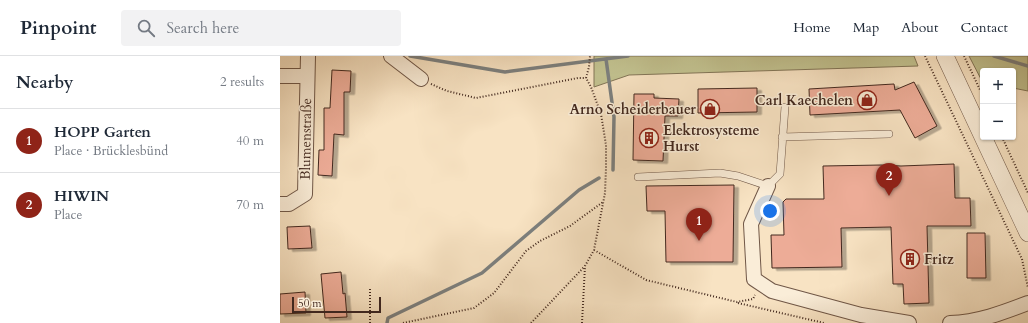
<!DOCTYPE html>
<meta charset="utf-8">
<style>
body{margin:0;font-family:Cardo,serif;background:#f2f2f3;color:#1f2937}
.controls{position:absolute;right:12px;top:12px;display:grid;overflow:hidden;border-radius:4px;box-shadow:0 1px 3px #0004}
.controls button{width:36px;height:36px;display:grid;place-items:center;padding:0;border:0;border-bottom:1px solid #e0e1e3;background:#fff;color:#1f2937;font:20px sans-serif}
.scale{position:absolute;left:12px;bottom:10px;width:89px;box-sizing:border-box;padding-left:4px;border:2px solid #42281e;border-top:0;font-size:11px;line-height:14px;white-space:nowrap;color:#42281e;-webkit-text-stroke:3px #faedd8;paint-order:stroke}
.you{position:absolute;left:490px;top:155px;width:14px;height:14px;margin:-10px;border:3px solid #fff;border-radius:50%;background:#1a73e8;box-shadow:0 0 0 6px #1a73e833}
.badge{display:grid;place-items:center;width:26px;height:26px;border-radius:50%;background:#8f2418;color:#fff;font-size:13px;font-weight:700}
.pin{position:absolute;translate:-50% -33px;filter:drop-shadow(0 1px 2px #0008)}
.pin::after{content:'';position:absolute;top:21px;width:14px;height:12px;background:inherit;clip-path:polygon(0 0,100% 0,50% 100%)}
.list{margin:0;padding:0;list-style:none}
h2{display:flex;justify-content:space-between;align-items:center;height:52px;margin:0;padding:0 16px;font-size:17px}
h2 small{font-size:13px;font-weight:400;color:#747a83}
.list li{display:grid;grid-template-columns:26px 1fr auto;gap:12px;align-items:center;box-sizing:border-box;height:64px;padding:0 16px;border-top:1px solid #e0e1e3}
.list b{display:block;font-size:15px;white-space:nowrap}
.list p{margin:0;font-size:13px;white-space:nowrap;color:#747a83}
.list em{font-size:13px;font-style:normal;color:#747a83}
.icon{flex:none;width:22px;height:22px;fill:none;stroke:currentColor;stroke-width:2;stroke-linecap:round;stroke-linejoin:round}
.map{position:relative;flex:none;width:748px;height:267px;overflow:hidden}
header{display:flex;align-items:center;gap:24px;box-sizing:border-box;height:56px;padding:0 20px;background:#fff;border-bottom:1px solid #e0e1e3}
header strong{font-size:19px}
nav{display:flex;gap:22px;margin-inline-start:auto;font-size:14px}
.search{width:280px;height:36px;background:#f2f2f3;display:flex;align-items:center;gap:10px;box-sizing:border-box;padding:0 14px;border-radius:4px;color:#747a83;font-size:15px}
main{display:flex}
aside{flex:1;background:#fff}
.map>svg:first-child{display:block}
.green{fill:#c2c290;stroke:#827557}
.lines{fill:none;stroke-linecap:round;stroke-linejoin:round}
.stream{stroke:#7c807f;stroke-width:3.5}
.building{fill:#edac97;stroke:#42281e;filter:url(#shadow)}
.service-casing{stroke:#705747;stroke-width:8}
.minor-casing{stroke:#705747;stroke-width:16}
.tertiary-casing{stroke:#705747;stroke-width:18}
.path{stroke:#42281e;stroke-width:2;stroke-dasharray:1 2;stroke-linecap:butt}
.service{stroke:#faedd8;stroke-width:7}
.minor{stroke:#faedd8;stroke-width:14}
.tertiary{stroke:#faedd8;stroke-width:17}
.labels{text-anchor:middle;dominant-baseline:central;stroke-width:3;stroke-linejoin:round;paint-order:stroke}
.poi-label{font-size:14px;font-weight:bold;fill:#42281e;stroke:#faedd8;text-anchor:end}
.street-label{font-size:14px;fill:#42281e;stroke:#faedd8}
</style>
<header>
<strong>Pinpoint</strong>
<div class="search"><svg class="icon" aria-label="search" viewBox="0 0 24 24"><circle cx="10" cy="10" r="6"/><path d="M15 15l6 6"/></svg>Search here</div>
<nav><a>Home</a><a>Map</a><a>About</a><a>Contact</a></nav>
</header>
<main>
<aside>
<h2>Nearby<small>2 results</small></h2>
<ul class="list">
<li><span class="badge">1</span><div><b>HOPP Garten</b><p>Place · Brücklesbünd</p></div><em>40 m</em></li>
<li><span class="badge">2</span><div><b>HIWIN</b><p>Place</p></div><em>70 m</em></li>
</ul>
</aside>
<div class="map">
<svg width="748" height="267" viewBox="0 0 748 267">
<defs>
<filter id="shadow"><feDropShadow dx="4.5" dy="2.5" stdDeviation="0" flood-color="#0004"/></filter>
</defs>
<rect width="100%" height="100%" fill="#f8e3c3"/>
<filter id="stains"><feTurbulence type="fractalNoise" baseFrequency=".005" numOctaves="4"/><feColorMatrix values="0 0 0 0 .2 0 0 0 0 .09 0 0 0 0 .02 0 0 0 .5 -.17"/></filter>
<radialGradient id="worn" r=".72"><stop offset=".6" stop-color="#630" stop-opacity="0"/><stop offset="1" stop-color="#630" stop-opacity=".3"/></radialGradient>
<!-- green -->
<path class="green" d="M314,0H634L638,10L349,19L314,31Z
M689,0H748V35L733,32V15H703L702,25Z"/>
<g class="lines">
<!-- stream -->
<path class="stream" d="M130,0L225,16L348,0
M714,0L748,10
M326,3L334,61L333,114
M107,267L108,262L202,217L299,134L319,122"/>
</g>
<!-- building -->
<path class="building" d="M52,14L71,15L70,36H64V79L54,78L52,120L38,119L39,94H44V52H50Z
M634,26L657,70L635,82L620,54L530,59L529,33L614,28L615,34Z
M477,32V56L418,57V33Z
M354,38H374V42L399,43L398,60H385L383,105L353,104Z
M674,108L675,142H690L691,170H647L649,247L624,248L623,228H613L611,171L561,172L562,211L492,212L491,179H504L503,146L506,143H544L543,110L601,109L621,110Z
M454,129L453,206H386L385,155H367L366,130Z
M30,170L32,192L8,193L7,171Z
M687,177H705L706,222H687Z
M61,216L63,238L65,237L67,261L45,262L41,218Z
M25,236L26,257L0,258V238Z"/>
<g class="lines">
<defs>
<path id="service" d="M502,81L609,78
M358,121L440,117L458,120L488,130L500,118L505,51"/>
<path id="minor" d="M111,0L141,23
M0,20H27
M488,130L471,168L474,223L492,235L581,259L629,267
M0,148H9L25,138L28,0
M670,267C698,266 722,257 748,247"/>
<path id="tertiary" d="M665,0L748,177"/>
</defs>
<!-- service casing -->
<use href="#service" class="service-casing"/>
<!-- minor casing -->
<use href="#minor" class="minor-casing"/>
<!-- tertiary casing -->
<use href="#tertiary" class="tertiary-casing"/>
<!-- path -->
<path class="path" d="M645,0L742,203L748,232
M684,0L703,40
M306,22L309,11L310,0
M151,28L167,35L196,42L298,22H306
M722,81L748,137
M314,194L366,224L457,246L473,243L475,239
M458,247L544,267
M90,267V231
M123,267L194,252L214,237L246,195L260,185L290,170L323,146
M251,267L304,211
M302,267L305,210L314,194L325,137L326,112V89L321,58L311,31L306,22"/>
<!-- service -->
<use href="#service" class="service"/>
<!-- minor -->
<use href="#minor" class="minor"/>
<!-- tertiary -->
<use href="#tertiary" class="tertiary"/>
</g>
<!-- icons -->
<defs>
<symbol id="shop-ring" viewBox="-11 -11 22 22"><circle r="9.5" fill="#faedd8" stroke="#8f2418" stroke-width="1.5"/><path d="M-5-2.5h2.3a2.7 3.5 0 0 1 5.4 0H5L5.5 6h-11ZM-1.5-2.5h3a1.5 2.3 0 0 0-3 0Z" fill="#8f2418"/></symbol>
<symbol id="building-ring" viewBox="-11 -11 22 22"><circle r="9.5" fill="#faedd8" stroke="#8f2418" stroke-width="1.5"/><path d="M-4-6H4V6H1V3H-1V6H-4ZM-2.5-4.3h1.7v1.8h-1.7ZM.8-4.3h1.7v1.8H.8ZM-2.5-1h1.7V.8h-1.7ZM.8-1h1.7V.8H.8Z" fill="#8f2418"/></symbol>
</defs>
<g fill-rule="evenodd">
<use href="#shop-ring" x="576" y="33" width="22" height="22"/>
<use href="#shop-ring" x="419" y="42" width="22" height="22"/>
<use href="#building-ring" x="358" y="71" width="22" height="22"/>
<use href="#building-ring" x="619" y="192" width="22" height="22"/>
</g>
<g class="labels">
<!-- poi labels -->
<g class="poi-label">
<text x="573" y="44">Carl Kaechelen</text>
<text x="416" y="53">Arno Scheiderbauer</text>
<text x="383" y="74" text-anchor="start">Elektrosysteme<tspan x="383" dy="16">Hurst</tspan></text>
<text x="644" y="203" text-anchor="start">Fritz</text>
</g>
<!-- street labels -->
<g class="street-label">
<text transform="translate(26 83) rotate(-89)">Blumenstraße</text>
</g>
</g>
<rect width="100%" height="100%" filter="url(#stains)"/>
<rect width="100%" height="100%" fill="url(#worn)"/>
</svg>
<div class="controls">
<button>+</button>
<button>−</button>
</div>
<div class="scale">50 m</div>
<div class="you"></div>
<div class="pin badge" style="left:419px;top:185px">1</div>
<div class="pin badge" style="left:609px;top:140px">2</div>
</div>
</main>
